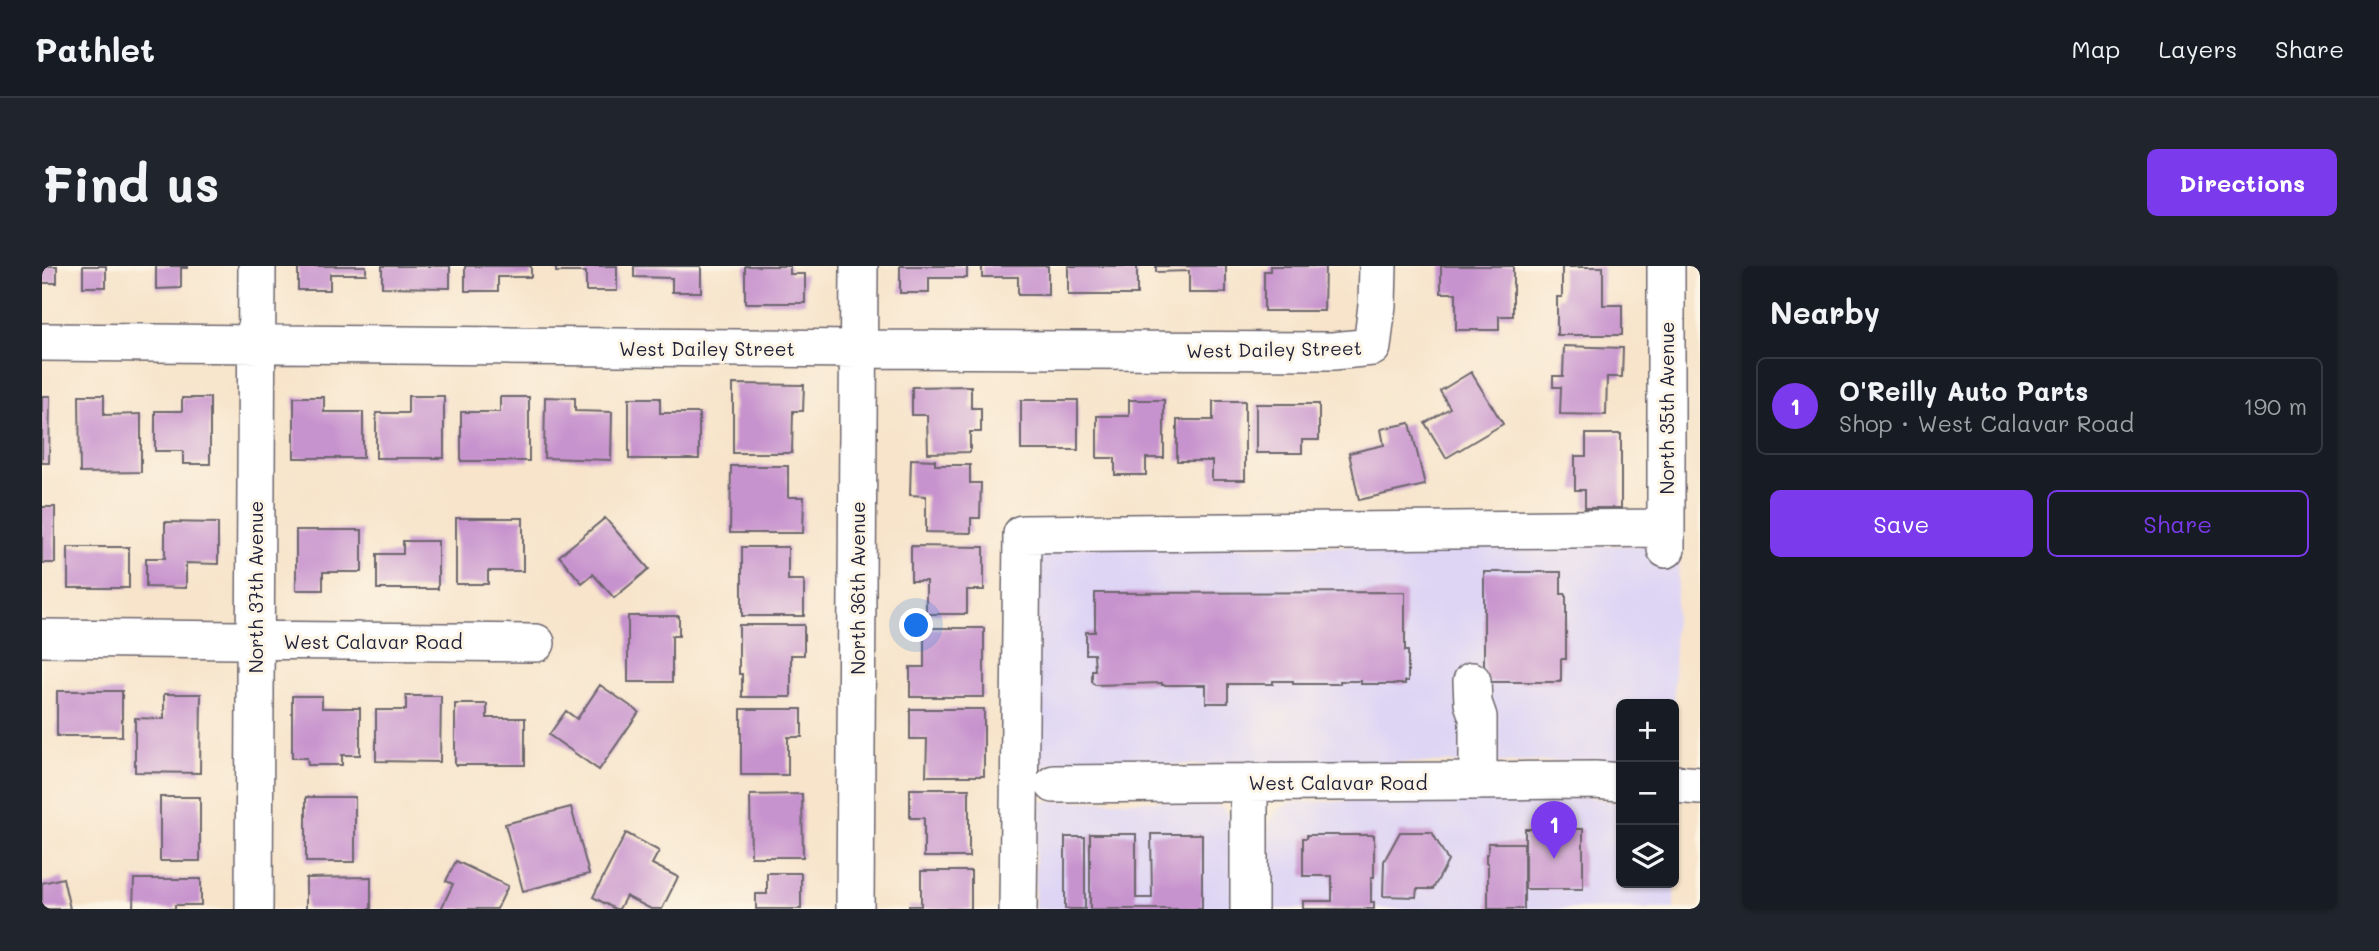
<!DOCTYPE html>
<meta charset="utf-8">
<style>
body{margin:0;font-family:Mali,sans-serif;background:#20242c;color:#f1f3f6}
.controls{position:absolute;right:21px;bottom:21px;display:grid;overflow:hidden;border-radius:10px;box-shadow:0 2px 5px #0004}
.controls button{width:63px;height:63px;display:grid;place-items:center;padding:0;border:0;border-bottom:2px solid #363941;background:#171b24;color:#f1f3f6;font:35px sans-serif}
.you{position:absolute;left:875px;top:360px;width:24px;height:24px;margin:-18px;border:5px solid #fff;border-radius:50%;background:#1a73e8;box-shadow:0 0 0 10px #1a73e833}
.badge{display:grid;place-items:center;width:46px;height:46px;border-radius:50%;background:#7c3aed;color:#fff;font-size:23px;font-weight:700}
.pin{position:absolute;translate:-50% -58px;filter:drop-shadow(0 2px 4px #0008)}
.pin::after{content:'';position:absolute;top:37px;width:24px;height:21px;background:inherit;clip-path:polygon(0 0,100% 0,50% 100%)}
.list{margin:0;padding:0;list-style:none}
h2{display:flex;justify-content:space-between;align-items:center;height:91px;margin:0;padding:0 28px;font-size:30px}
h2 small{font-size:23px;font-weight:400;color:#9ea1a6}
.list li{display:grid;grid-template-columns:46px 1fr auto;gap:21px;align-items:center;box-sizing:border-box;height:98px;margin:0 14px 14px;padding:0 14px;border:2px solid #363941;border-radius:10px}
.list b{display:block;font-size:26px;white-space:nowrap}
.list p{margin:0;font-size:23px;white-space:nowrap;color:#9ea1a6}
.list em{font-size:23px;font-style:normal;color:#9ea1a6}
.actions{display:flex;gap:14px;padding:21px 28px}
.actions a{flex:1;padding:16px 0;border:2px solid #7c3aed;border-radius:10px;text-align:center;font-size:24px;color:#7c3aed}
.actions .main{background:#7c3aed;color:#fff}
.icon{flex:none;width:38px;height:38px;fill:none;stroke:currentColor;stroke-width:2;stroke-linecap:round;stroke-linejoin:round}
.map{position:relative;flex:none;width:1658px;height:643px;overflow:hidden;border-radius:10px}
header{display:flex;align-items:center;gap:42px;box-sizing:border-box;height:98px;padding:0 35px;background:#171b24;border-bottom:2px solid #363941}
header strong{font-size:33px}
nav{display:flex;gap:38px;margin-inline-start:auto;font-size:24px}
.intro{display:flex;align-items:center;justify-content:space-between;box-sizing:border-box;height:168px;padding:0 42px}
h1{margin:0;font-size:49px}
.button{padding:18px 32px;border-radius:10px;background:#7c3aed;color:#fff;font-size:24px;font-weight:700}
main{display:flex;gap:42px;padding:0 42px}
aside{flex:1;background:#171b24;border-radius:10px;box-shadow:0 2px 5px #0004}
.map>svg:first-child{display:block}
.built{fill:#ded5f5}
.building{fill:#c793ce}
.lines{fill:none;stroke-linecap:round;stroke-linejoin:round}
.minor-casing{stroke:#6d666d;stroke-width:40}
.minor{stroke:#fff;stroke-width:37}
.labels{text-anchor:middle;dominant-baseline:central;stroke-width:6;stroke-linejoin:round;paint-order:stroke}
.street-label{font-size:19px;fill:#22223b;stroke:#fcf5e5}
</style>
<header>
<strong>Pathlet</strong>
<nav><a>Map</a><a>Layers</a><a>Share</a></nav>
</header>
<div class="intro"><h1>Find us</h1><a class="button">Directions</a></div>
<main>
<div class="map">
<svg width="1658" height="643" viewBox="0 0 1658 643">
<rect width="100%" height="100%" fill="#fcf5e5"/>
<filter id="ink" filterUnits="userSpaceOnUse"><feTurbulence type="fractalNoise" baseFrequency=".0143" numOctaves="2"/><feDisplacementMap in="SourceGraphic" scale="14" xChannelSelector="R" yChannelSelector="G"/><feConvolveMatrix kernelMatrix="1 2 1 2 8 2 1 2 1" color-interpolation-filters="sRGB"/></filter>
<filter id="wash" filterUnits="userSpaceOnUse"><feTurbulence type="fractalNoise" baseFrequency=".00686" numOctaves="4" result="noise"/><feDisplacementMap in="SourceGraphic" scale="28" xChannelSelector="R" yChannelSelector="G"/><feGaussianBlur stdDeviation="1.57" result="paint"/><feColorMatrix in="noise" values="0 0 0 0 0 0 0 0 0 0 0 0 0 0 0 0 0 1.4 0 .05"/><feComposite in="paint" operator="in"/></filter>
<g filter="url(#wash)">
<rect width="100%" height="100%" fill="#f7e4cb"/>
<!-- built -->
<path class="built" d="M1611,279L1638,288L1632,366L1633,495L1632,438H1579V495L994,500V281Z
M1548,531L1579,537V617H1632L1633,537L1632,643H1226V559L1235,544L1249,536Z
M994,535H1164L1180,541L1187,550L1191,563L1190,643H993Z"/>
<g id="blocks">
<!-- building -->
<path class="building" d="M0,0H15V17H0Z
M41,0H64V21H41Z
M114,0H145V2H139V22L114,23Z
M256,0H324V8H288V24H256Z
M340,0H408V22L340,21Z
M423,0H489V11H456V25H423Z
M514,0H575V25H544V6H514Z
M592,0H659V26H630V12L592,11Z
M703,0H748V8H763V37H703Z
M858,0H925V12H887V27H858Z
M940,0H1006V29H976V11H940Z
M1026,0H1095V29H1026Z
M1114,0H1184V27H1147V5L1114,6Z
M1228,0H1283L1282,45H1222V5H1228Z
M1399,0H1471V50H1457V64H1414V27H1399Z
M1520,1H1561V39H1580V69H1515V31H1520Z
M1522,80L1581,82L1580,111H1565L1564,149L1518,148L1519,121H1511V110H1521Z
M1429,106L1461,158L1404,192L1383,157L1408,142L1398,125Z
M691,118L762,119L761,145H751L750,187H691Z
M929,120V142H939V166H928V186L886,187L885,149H870V121Z
M37,129H62V149L99,148V206L38,207Z
M0,130H8L7,197H0Z
M366,130H402V192H334V147H366Z
M252,131H282V146H321V192H252Z
M458,131H487V195H419V146H458Z
M503,131L533,132V145L570,146L569,194L502,192Z
M140,132H168V198H141V185H113V145H140Z
M587,132H618V147H657V193H587Z
M979,134H1036V184H979Z
M1087,134H1122V192H1104V209H1073V192H1055V150H1087Z
M1171,135H1203V214H1170V195H1135V154H1171Z
M1214,138H1277V174H1260V187H1214Z
M1368,157L1383,219L1317,234L1307,187L1342,179L1339,163Z
M1544,168H1579V242H1543V224H1533V190H1544Z
M869,193L893,194V199H928V217H939L938,252H929V267L884,266V230L868,229Z
M689,200H746V231H762L761,267H688Z
M0,241H13V297H0Z
M414,252H481V305H446V318H414Z
M563,252L607,303L572,332L551,308L540,317L517,290Z
M123,256L176,257V298L144,297V322L104,321V292H123Z
M254,264H320V306H281V324H254Z
M361,275H396V323H335V288H361Z
M869,280L942,281V324H925V348H884V315H869Z
M26,281H87V322H26Z
M700,281H746V314H762V350H700Z
M1442,306H1519V328H1524V393H1519V416H1442Z
M1363,326V385H1366V415H1363V418H1319V415H1298V418H1251V415H1231V418H1186V437H1164V419H1120V417L1053,419L1050,416V404H1053L1052,388H1044V366H1053V327Z
M586,350H637V370H630V416H586Z
M697,359H762V389H749V431H700V408H697Z
M882,362H942V431H868V401H882Z
M558,419L597,446L557,504L507,469L524,445L535,453Z
M15,425H80V470H15Z
M122,428H159L158,507L93,506V452L122,453Z
M250,430H280V442H318V489H300V499H266L265,492H250Z
M364,430H399L398,496L334,495V444H364Z
M413,438H445V452H483V499H413Z
M699,443H760V471H746V509H699Z
M868,443H942V510H884L885,473H868Z
M868,523H927V591H882V552H868Z
M760,528L761,591H709L708,529Z
M118,531H158V595H118Z
M264,531H313V596H264Z
M529,541L547,608L481,625L463,558Z
M1483,563H1541V623H1483Z
M1358,566H1390L1406,595L1391,623H1375L1374,631L1341,630L1342,595Z
M584,567L617,585L610,598L636,611L620,643H609L584,630L577,643H573L551,631Z
M1048,568H1094V632H1110L1109,568H1160V643H1048Z
M1265,569H1332V611H1329V636H1332V643H1261V635H1290V610H1261V572H1265Z
M1023,571H1043V643H1023Z
M1446,577H1482V643H1446V597H1444V588H1446Z
M414,595L466,620L455,643H399L411,618L404,615Z
M879,605H929V643H867V640H879Z
M725,607H759V643H714V628H725Z
M329,611V643H264V612Z
M21,612L28,643H0V617Z
M92,613H159V639H133V643H91Z"/>
</g>
</g>
<g filter="url(#ink)">
<use href="#blocks" fill-opacity="0" stroke="#6d666d" stroke-width="2"/>
<g class="lines">
<defs>
<path id="minor" d="M0,76L817,83L1291,85L1330,81L1335,39L1336,0
M1624,283V0
M0,372L494,377
M1430,415L1431,437L1436,451V515
M1012,518L1553,514L1579,516
M1632,518L1658,520
M212,643L215,0
M813,643L817,0
M976,643L980,268L1624,262
M1207,643V516"/>
</defs>
<!-- minor casing -->
<use href="#minor" class="minor-casing"/>
<!-- minor -->
<use href="#minor" class="minor"/>
</g>
</g>
<g class="labels">
<!-- street labels -->
<g class="street-label">
<text x="665" y="82">West Dailey Street</text>
<text transform="translate(1232 83) rotate(-1)">West Dailey Street</text>
<text transform="translate(1624 142) rotate(-90)">North 35th Avenue</text>
<text transform="translate(213 321) rotate(-90)">North 37th Avenue</text>
<text transform="translate(815 322) rotate(-90)">North 36th Avenue</text>
<text x="331" y="375">West Calavar Road</text>
<text x="1296" y="516">West Calavar Road</text>
</g>
</g>
</svg>
<div class="controls">
<button>+</button>
<button>−</button>
<button><svg class="icon" aria-label="layers" viewBox="0 0 24 24"><path d="M12 4l9 5-9 5-9-5zM3 14l9 5 9-5"/></svg></button>
</div>
<div class="you"></div>
<div class="pin badge" style="left:1512px;top:593px">1</div>
</div>
<aside>
<h2>Nearby<small></small></h2>
<ul class="list">
<li><span class="badge">1</span><div><b>O'Reilly Auto Parts</b><p>Shop · West Calavar Road</p></div><em>190 m</em></li>
</ul>
<div class="actions"><a class="main">Save</a><a>Share</a></div>
</aside>
</main>
